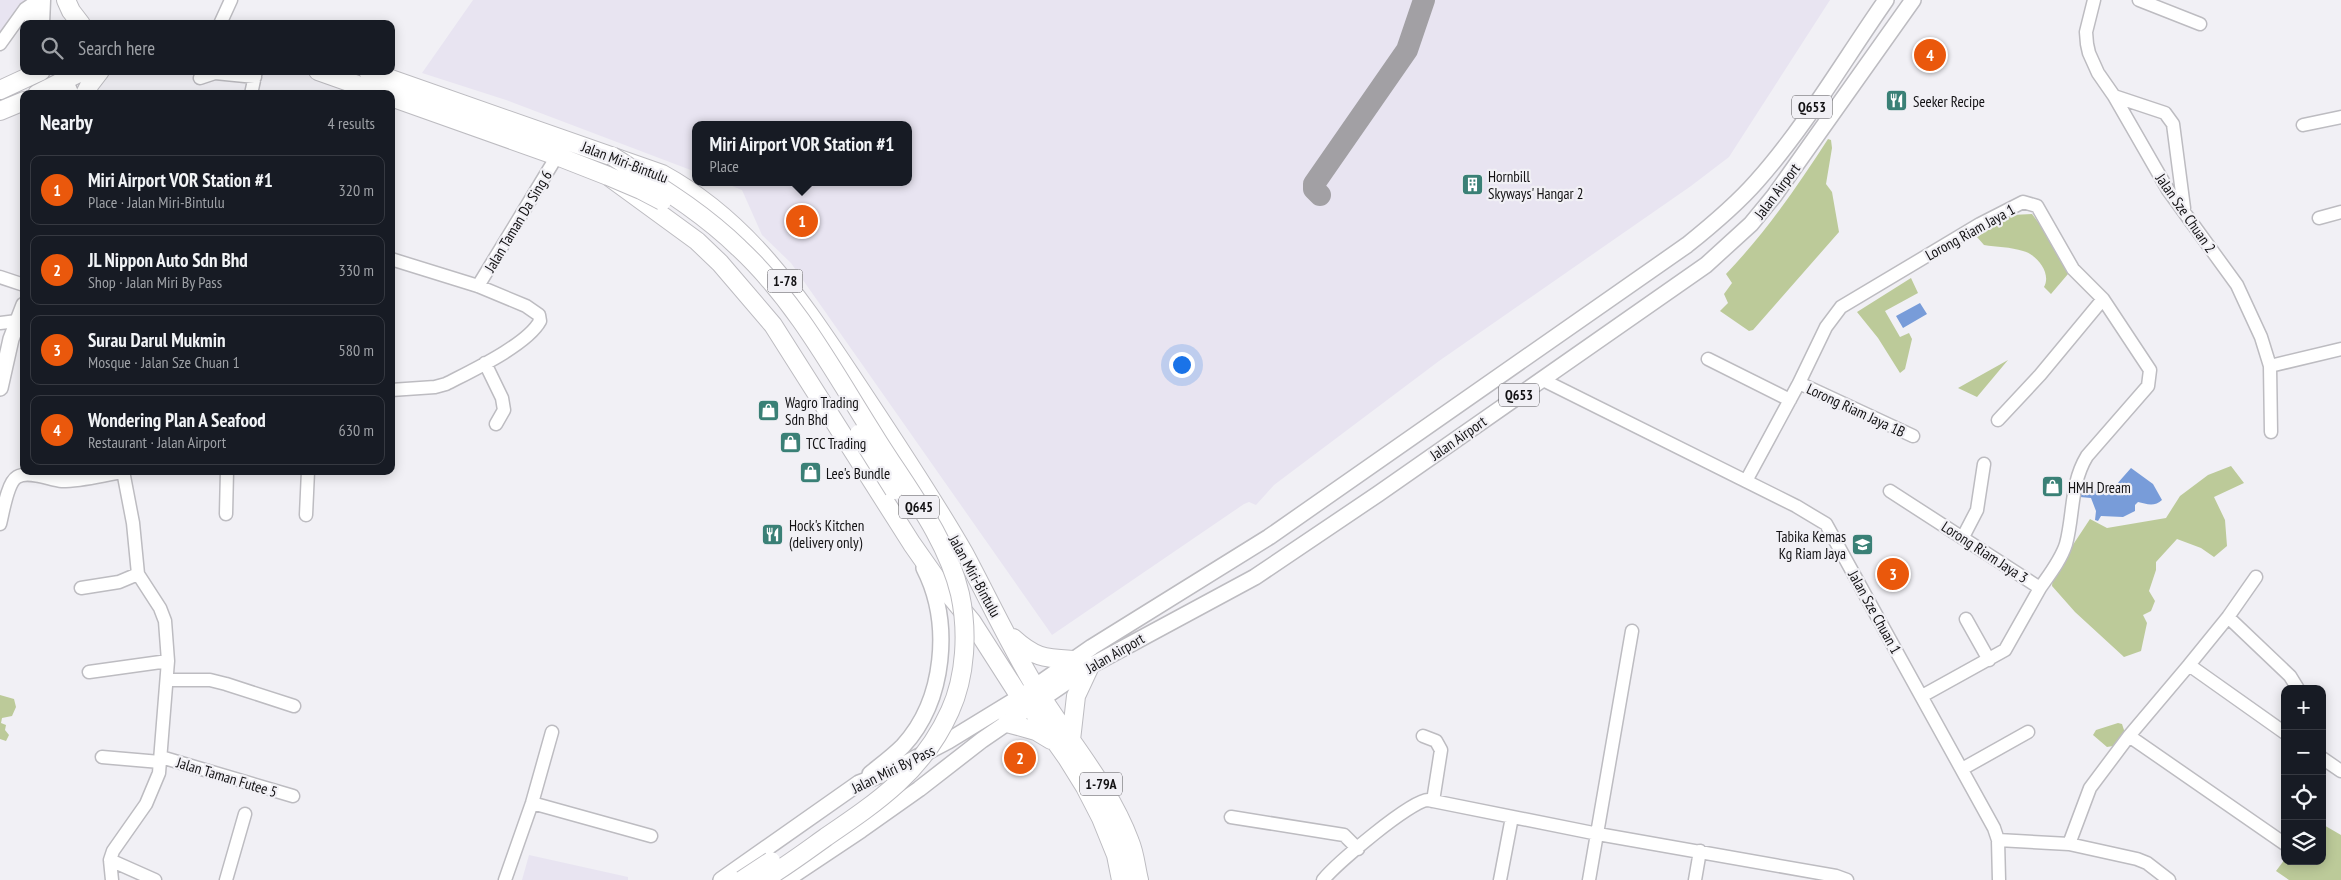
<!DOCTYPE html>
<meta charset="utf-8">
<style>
body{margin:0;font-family:"PT Sans Narrow",sans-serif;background:#242831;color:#f1f3f6}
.controls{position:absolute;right:15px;bottom:15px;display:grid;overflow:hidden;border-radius:10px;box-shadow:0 2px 12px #0003}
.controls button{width:45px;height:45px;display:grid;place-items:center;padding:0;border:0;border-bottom:1px solid #363941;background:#171b24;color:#f1f3f6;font:25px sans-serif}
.you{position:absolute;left:1181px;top:364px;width:18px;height:18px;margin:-12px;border:4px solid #fff;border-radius:50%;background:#1a73e8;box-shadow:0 0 0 8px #1a73e833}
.badge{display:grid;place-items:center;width:32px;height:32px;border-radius:50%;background:#ea580c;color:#fff;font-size:16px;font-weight:700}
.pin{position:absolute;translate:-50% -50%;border:2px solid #fff;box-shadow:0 1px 5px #0006}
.popup{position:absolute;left:692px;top:121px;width:220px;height:65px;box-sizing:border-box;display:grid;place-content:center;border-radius:10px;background:#171b24;filter:drop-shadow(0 1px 4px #0005);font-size:16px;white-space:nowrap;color:#9ea1a6}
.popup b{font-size:19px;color:#f1f3f6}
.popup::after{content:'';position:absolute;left:50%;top:100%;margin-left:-10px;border:10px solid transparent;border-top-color:#171b24}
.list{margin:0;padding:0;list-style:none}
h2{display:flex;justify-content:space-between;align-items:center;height:65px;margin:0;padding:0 20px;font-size:21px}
h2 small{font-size:16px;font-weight:400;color:#9ea1a6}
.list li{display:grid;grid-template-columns:32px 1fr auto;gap:15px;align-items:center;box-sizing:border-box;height:70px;margin:0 10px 10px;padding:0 10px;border:1px solid #363941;border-radius:10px}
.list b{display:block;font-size:19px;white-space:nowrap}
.list p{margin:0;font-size:16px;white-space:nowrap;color:#9ea1a6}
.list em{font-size:16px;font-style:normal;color:#9ea1a6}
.icon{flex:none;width:28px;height:28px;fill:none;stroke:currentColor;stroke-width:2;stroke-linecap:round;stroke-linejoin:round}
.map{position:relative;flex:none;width:2341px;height:880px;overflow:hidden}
.search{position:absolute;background:#171b24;box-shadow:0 2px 12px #0003;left:20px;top:20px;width:375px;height:55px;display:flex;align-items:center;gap:12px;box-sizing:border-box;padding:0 18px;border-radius:10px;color:#9ea1a6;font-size:19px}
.panel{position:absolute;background:#171b24;box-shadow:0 2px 12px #0003;left:20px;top:90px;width:375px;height:385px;border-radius:10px}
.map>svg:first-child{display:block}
.built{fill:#e8e4f1}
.green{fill:#bcca99}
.water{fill:#789cd9}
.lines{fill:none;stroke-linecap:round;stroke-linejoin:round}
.taxiway{stroke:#a2a0a4;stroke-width:22}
.minor-casing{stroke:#bdbcc1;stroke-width:15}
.major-casing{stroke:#bdbcc1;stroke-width:18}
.highway-casing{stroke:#bdbcc1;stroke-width:20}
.minor{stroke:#fff;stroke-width:12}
.major{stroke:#fff;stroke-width:15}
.highway{stroke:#fff;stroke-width:18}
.highway-bridge-casing{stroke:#bdbcc1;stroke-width:20;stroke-linecap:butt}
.highway-bridge{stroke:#fff;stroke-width:18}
.labels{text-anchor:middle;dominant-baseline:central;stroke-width:4.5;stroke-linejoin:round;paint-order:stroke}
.shield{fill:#f1f0f5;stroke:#555457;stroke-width:1}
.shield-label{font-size:14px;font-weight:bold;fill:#121113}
.poi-label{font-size:15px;fill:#121113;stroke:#f1f0f5;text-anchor:start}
.street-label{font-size:15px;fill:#121113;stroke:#f1f0f5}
</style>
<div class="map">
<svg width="2341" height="880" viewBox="0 0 2341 880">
<rect width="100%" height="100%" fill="#f1f0f5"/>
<!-- built -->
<path class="built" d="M0,0H25L0,36Z
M473,0H1830L1729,157L1691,186L1439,361L1274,485L1256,505L1249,502L1244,504L1052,635L791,263L762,235L742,190L722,182H908V125H696V172L506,100L422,73Z
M529,855L628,877V880H522Z"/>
<!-- green -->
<path class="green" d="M1828,139L1831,140L1832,148L1826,184L1832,192L1839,232L1753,330L1749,331L1720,311L1728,303L1724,294L1732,283L1726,274C1766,232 1797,187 1828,139Z
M2032,214L2053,242L2068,274L2051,294L2044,287C2052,273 2036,254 2023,251C2011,247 1996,247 1984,245L1977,237L2012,215Z
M1911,278L1918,293L1885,311L1900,337L1909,333L1912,339L1905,369L1900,373L1878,338L1857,312Z
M2008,360L1977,397L1958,388Z
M2231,466L2244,483L2214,497L2225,520L2227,546L2214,557L2201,548L2177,539L2156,562V570L2149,591L2155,601L2151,611L2143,615L2147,623L2141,651L2124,657L2075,612L2052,586L2053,575L2090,519L2107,528L2166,518L2180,496L2208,475Z
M0,695L14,699L16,707L12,716L2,718L1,723L6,725L5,730L9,735L6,741L0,739Z
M2118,723L2122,724L2125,733L2113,746L2107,747L2093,735L2096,730Z
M2322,824L2341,835V880H2289L2276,871L2285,859V861H2322Z"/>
<!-- water -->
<path class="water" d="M1920,303L1927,314L1903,328L1896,316Z
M2131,468L2153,484L2162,500C2155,507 2146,504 2138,502L2135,505V511L2123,517L2101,516L2098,521L2095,520L2096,511L2091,498L2080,497L2081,491L2090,492L2116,485Z"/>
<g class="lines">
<!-- taxiway -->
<path class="taxiway" d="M1320,195L1314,189V184L1407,50L1424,0"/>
<defs>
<path id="minor" d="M2094,0L2086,32L2087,44L2089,53L2098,73L2114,96L2168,190L2237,285L2261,337L2270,366L2271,432
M2139,0L2200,24
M30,24L36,2
M43,24L44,0
M220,24L231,0
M0,44L25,9L38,0
M200,78L215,73L255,77
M251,94L256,71
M2114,96L2165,113L2173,124L2184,208
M2303,125L2341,117
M2319,218L2341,212
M391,259L478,286L526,306L539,315L540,321C527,345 471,371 446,384L435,387L391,390
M0,277L24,285
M478,286L557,156
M0,323L17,321
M1708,359L1790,400
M485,363L502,398L504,410L496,424
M2270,366L2341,349
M1541,379L1796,506L1826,524L1994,828L1998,840L1999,880
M1799,383L1913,436
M1998,420L2040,375L2103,299
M1746,481L1799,383L1826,327L1841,307L1980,224L2023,202L2037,206L2073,269L2103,299L2150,370L2148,386L2087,456C2070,484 2074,514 2066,544C2061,560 2049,575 2040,588
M1890,491L2040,588L2005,650L1922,696
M226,514L227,471
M306,515L308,471
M0,524C3,513 7,483 17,477C29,470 50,480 62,481C83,481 103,475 123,472
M1963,537L1977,510L1984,464
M81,588L119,582L138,574
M2228,617L2290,676L2298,689
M1966,619L1989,660
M2189,665L2228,617L2256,577
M89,672L168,661
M167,680H210L226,684L294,706
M1423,736L1436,741L1441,750L1433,801
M2129,736L2189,665L2285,733
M102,757L160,762
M161,757L293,796
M2322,758L2341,771
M1962,769L2028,732
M532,803L651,836
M1231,817L1344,835L1358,849
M1998,840L2069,844L2137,859L2147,863L2169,880
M2069,844L2090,788L2129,736L2285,844
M110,860L155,880
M112,880L110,860L113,851L146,804L159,773L168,661L165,621L160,608L138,574L133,523L123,471
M226,880L245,814
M505,880L532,803L552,732
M1323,880C1336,864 1411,800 1428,800L1598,834L1836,876L1847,880
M1500,880L1512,817
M1589,880L1632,631
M1695,880L1700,851"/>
<path id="major" d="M61,71L71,94
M0,388L11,339L24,305
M870,774C881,765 893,756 903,746C945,700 952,623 924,568
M721,880L859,783L891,771L948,741L1020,697L1092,647L1269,537L1687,245C1712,225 1736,205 1757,181C1806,126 1844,60 1886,0
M786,880L861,830L919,789L982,740L1090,666L1255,577L1378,494L1706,265L1751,224L1774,196L1913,0"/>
<path id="highway" d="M66,0L71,11L81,24
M318,71L383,94
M368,71L662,174C748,221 797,295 850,374C889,433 929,492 964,553C987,596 1008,641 1033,683C1065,737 1108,783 1130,842C1135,854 1136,868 1139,880
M0,90L41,71
M37,94L83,71
M85,94L90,84L100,71
M391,97L557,156L608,176L697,241L720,263L773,325L912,544L938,581L972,622L1020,697L1038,717L1067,758L1085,787L1101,818L1116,855L1121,880
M0,111L24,101
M1013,638C1035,658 1044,658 1073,660
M1007,723L1036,731L1051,740
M1071,740L1076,696L1090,666"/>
</defs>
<!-- minor casing -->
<use href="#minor" class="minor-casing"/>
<!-- major casing -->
<use href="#major" class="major-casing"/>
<!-- highway casing -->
<use href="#highway" class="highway-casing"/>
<!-- minor -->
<use href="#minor" class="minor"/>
<!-- major -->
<use href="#major" class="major"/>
<!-- highway -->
<use href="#highway" class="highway"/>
<defs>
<path id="highway-bridge" d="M612,156C657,185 701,211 739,248C797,302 835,374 877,440C907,488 947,538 960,594C968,631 966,676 950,711C923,771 879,801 826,837C805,852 785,867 763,880
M608,176L641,190L662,201
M859,434L894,490
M742,880L771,861"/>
</defs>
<!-- highway-bridge casing -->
<use href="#highway-bridge" class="highway-bridge-casing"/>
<!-- highway-bridge -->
<use href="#highway-bridge" class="highway-bridge"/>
</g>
<!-- icons -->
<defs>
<symbol id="restaurant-square" viewBox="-11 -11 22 22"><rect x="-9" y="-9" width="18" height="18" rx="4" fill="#3a8076" stroke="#f1f0f5"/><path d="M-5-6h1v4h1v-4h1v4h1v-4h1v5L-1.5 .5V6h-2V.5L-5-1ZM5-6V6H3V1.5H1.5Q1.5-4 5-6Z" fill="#fff"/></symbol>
<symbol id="building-square" viewBox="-11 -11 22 22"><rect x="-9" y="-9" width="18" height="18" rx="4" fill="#3a8076" stroke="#f1f0f5"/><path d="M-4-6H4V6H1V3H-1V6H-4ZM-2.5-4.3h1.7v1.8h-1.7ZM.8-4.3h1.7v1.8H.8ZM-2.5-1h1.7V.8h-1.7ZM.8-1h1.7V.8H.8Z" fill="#fff"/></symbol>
<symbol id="shop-square" viewBox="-11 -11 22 22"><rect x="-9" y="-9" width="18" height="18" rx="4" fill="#3a8076" stroke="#f1f0f5"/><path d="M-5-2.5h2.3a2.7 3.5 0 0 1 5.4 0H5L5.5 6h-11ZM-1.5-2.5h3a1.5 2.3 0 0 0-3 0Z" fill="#fff"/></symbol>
<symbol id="school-square" viewBox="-11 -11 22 22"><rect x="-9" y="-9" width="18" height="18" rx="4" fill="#3a8076" stroke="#f1f0f5"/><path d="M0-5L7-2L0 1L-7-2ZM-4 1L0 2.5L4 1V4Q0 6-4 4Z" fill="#fff"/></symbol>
</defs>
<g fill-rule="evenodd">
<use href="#restaurant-square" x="1884" y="88" width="25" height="25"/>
<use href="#building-square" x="1460" y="172" width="25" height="25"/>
<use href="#shop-square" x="756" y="398" width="25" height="25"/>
<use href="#shop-square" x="778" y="430" width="25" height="25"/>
<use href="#shop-square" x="798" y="460" width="25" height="25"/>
<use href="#shop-square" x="2040" y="474" width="25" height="25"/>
<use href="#restaurant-square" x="760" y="522" width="25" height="25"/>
<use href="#school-square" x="1850" y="532" width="25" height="25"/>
</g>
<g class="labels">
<!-- shield labels -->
<g class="shield">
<rect x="1792" y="95.5" width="40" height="23" rx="4"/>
<rect x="767.5" y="269.5" width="35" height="23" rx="4"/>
<rect x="1499" y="383.5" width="40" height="23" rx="4"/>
<rect x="899" y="495.5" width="40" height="23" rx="4"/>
<rect x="1080" y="772.5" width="42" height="23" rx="4"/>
</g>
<g class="shield-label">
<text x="1812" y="107">Q653</text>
<text x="785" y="281">1-78</text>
<text x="1519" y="395">Q653</text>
<text x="919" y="507">Q645</text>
<text x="1101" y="784">1-79A</text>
</g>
<!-- poi labels -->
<g class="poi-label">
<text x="1913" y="101">Seeker Recipe</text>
<text x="1488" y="176">Hornbill<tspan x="1488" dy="17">Skyways' Hangar 2</tspan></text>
<text x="785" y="402">Wagro Trading<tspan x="785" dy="17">Sdn Bhd</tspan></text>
<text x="806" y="443">TCC Trading</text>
<text x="826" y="473">Lee's Bundle</text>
<text x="2068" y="487">HMH Dream</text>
<text x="789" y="525">Hock's Kitchen<tspan x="789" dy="17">(delivery only)</tspan></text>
<text x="1846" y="536" text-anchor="end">Tabika Kemas<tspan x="1846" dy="17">Kg Riam Jaya</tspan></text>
</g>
<!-- street labels -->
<g class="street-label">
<text transform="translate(625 162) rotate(21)">Jalan Miri-Bintulu</text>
<text transform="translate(1777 191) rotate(-53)">Jalan Airport</text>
<text transform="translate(2186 213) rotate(55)">Jalan Sze Chuan 2</text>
<text transform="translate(518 221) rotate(-59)">Jalan Taman Da Sing 6</text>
<text transform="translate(1970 232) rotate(-29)">Lorong Riam Jaya 1</text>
<text transform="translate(1856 410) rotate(25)">Lorong Riam Jaya 1B</text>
<text transform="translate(1458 438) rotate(-35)">Jalan Airport</text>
<text transform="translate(1985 552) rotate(33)">Lorong Riam Jaya 3</text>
<text transform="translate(975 576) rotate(61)">Jalan Miri-Bintulu</text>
<text transform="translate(1875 612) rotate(61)">Jalan Sze Chuan 1</text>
<text transform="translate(1115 653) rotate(-30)">Jalan Airport</text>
<text transform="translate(893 769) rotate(-26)">Jalan Miri By Pass</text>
<text transform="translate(227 777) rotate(17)">Jalan Taman Futee 5</text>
</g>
</g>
</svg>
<div class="controls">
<button>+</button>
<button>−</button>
<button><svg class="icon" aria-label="locate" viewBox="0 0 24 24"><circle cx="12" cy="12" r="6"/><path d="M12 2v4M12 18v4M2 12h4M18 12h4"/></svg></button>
<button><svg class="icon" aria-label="layers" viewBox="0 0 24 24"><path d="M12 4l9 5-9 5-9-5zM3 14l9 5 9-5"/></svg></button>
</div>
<div class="you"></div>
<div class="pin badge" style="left:802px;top:221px">1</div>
<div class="popup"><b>Miri Airport VOR Station #1</b>Place</div>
<div class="pin badge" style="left:1020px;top:758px">2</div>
<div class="pin badge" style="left:1893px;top:574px">3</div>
<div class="pin badge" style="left:1930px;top:55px">4</div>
<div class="search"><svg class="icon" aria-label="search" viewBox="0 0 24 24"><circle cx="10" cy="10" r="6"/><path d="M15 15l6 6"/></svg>Search here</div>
<section class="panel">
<h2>Nearby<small>4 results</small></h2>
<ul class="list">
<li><span class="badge">1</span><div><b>Miri Airport VOR Station #1</b><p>Place · Jalan Miri-Bintulu</p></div><em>320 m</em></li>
<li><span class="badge">2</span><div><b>JL Nippon Auto Sdn Bhd</b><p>Shop · Jalan Miri By Pass</p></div><em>330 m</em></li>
<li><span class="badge">3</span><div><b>Surau Darul Mukmin</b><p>Mosque · Jalan Sze Chuan 1</p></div><em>580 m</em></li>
<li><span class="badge">4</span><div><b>Wondering Plan A Seafood</b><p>Restaurant · Jalan Airport</p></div><em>630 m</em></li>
</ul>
</section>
</div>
